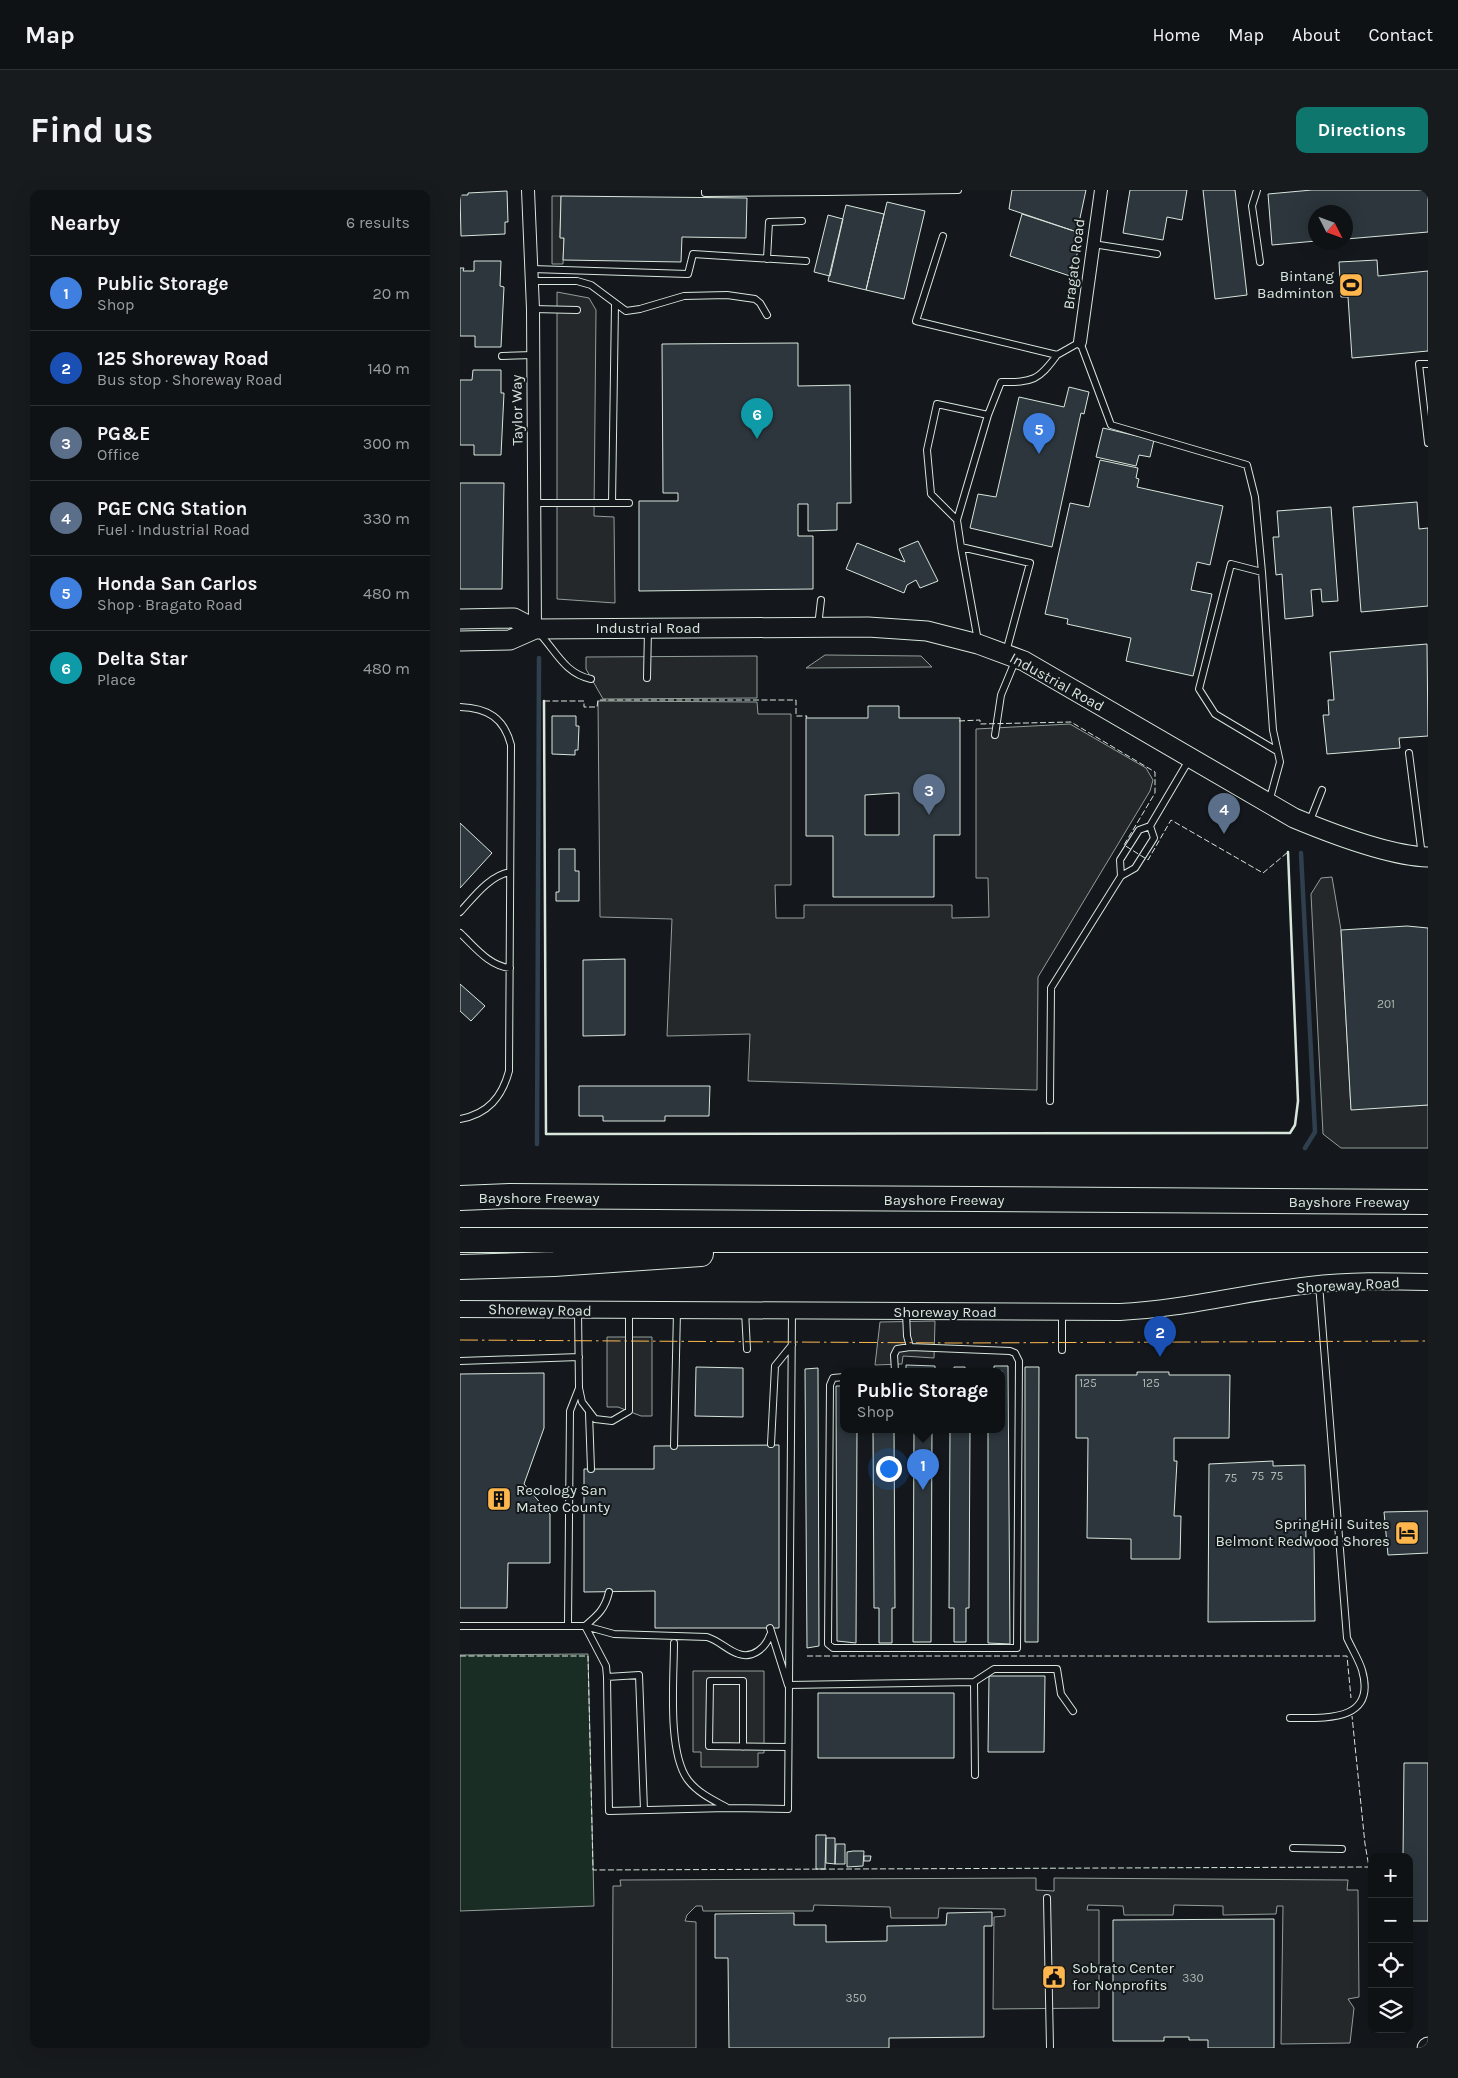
<!DOCTYPE html>
<meta charset="utf-8">
<style>
body{margin:0;font-family:Karla,sans-serif;background:#181b1e;color:#f1f3f6}
.controls{position:absolute;right:15px;bottom:15px;display:grid;overflow:hidden;border-radius:10px;box-shadow:0 5px 20px #0002}
.controls button{width:45px;height:45px;display:grid;place-items:center;padding:0;border:0;border-bottom:1px solid #2f3234;background:#0f1215;color:#f1f3f6;font:25px sans-serif}
.compass{position:absolute;left:848px;top:15px;width:45px;height:45px;border-radius:50%;background:#0f1215;box-shadow:0 5px 20px #0002;rotate:132deg}
.you{position:absolute;left:428px;top:1278px;width:18px;height:18px;margin:-12px;border:4px solid #fff;border-radius:50%;background:#1a73e8;box-shadow:0 0 0 8px #1a73e833}
.badge{display:grid;place-items:center;width:32px;height:32px;border-radius:50%;background:#0f766e;color:#fff;font-size:16px;font-weight:700}
.pin{position:absolute;translate:-50% -41px;filter:drop-shadow(0 1px 2px #0008)}
.pin::after{content:'';position:absolute;top:26px;width:18px;height:15px;background:inherit;clip-path:polygon(0 0,100% 0,50% 100%)}
.popup{position:absolute;left:380px;top:1178px;width:165px;height:65px;box-sizing:border-box;display:grid;place-content:center;border-radius:10px;background:#0f1215;filter:drop-shadow(0 1px 4px #0005);font-size:16px;white-space:nowrap;color:#9b9ea0}
.popup b{font-size:19px;color:#f1f3f6}
.popup::after{content:'';position:absolute;left:50%;top:100%;margin-left:-10px;border:10px solid transparent;border-top-color:#0f1215}
.list{margin:0;padding:0;list-style:none}
h2{display:flex;justify-content:space-between;align-items:center;height:65px;margin:0;padding:0 20px;font-size:21px}
h2 small{font-size:16px;font-weight:400;color:#9b9ea0}
.list li{display:grid;grid-template-columns:32px 1fr auto;gap:15px;align-items:center;box-sizing:border-box;height:75px;padding:0 20px;border-top:1px solid #2f3234}
.list b{display:block;font-size:19px;white-space:nowrap}
.list p{margin:0;font-size:16px;white-space:nowrap;color:#9b9ea0}
.list em{font-size:16px;font-style:normal;color:#9b9ea0}
.icon{flex:none;width:28px;height:28px;fill:none;stroke:currentColor;stroke-width:2;stroke-linecap:round;stroke-linejoin:round}
.map{position:relative;flex:none;width:968px;height:1858px;overflow:hidden;border-radius:10px}
header{display:flex;align-items:center;gap:30px;box-sizing:border-box;height:70px;padding:0 25px;background:#0f1215;border-bottom:1px solid #2f3234}
header strong{font-size:24px}
nav{display:flex;gap:28px;margin-inline-start:auto;font-size:18px}
.intro{display:flex;align-items:center;justify-content:space-between;box-sizing:border-box;height:120px;padding:0 30px}
h1{margin:0;font-size:35px}
.button{padding:12px 22px;border-radius:10px;background:#0f766e;color:#fff;font-size:18px;font-weight:700}
main{display:flex;gap:30px;padding:0 30px}
aside{flex:1;background:#0f1215;border-radius:10px;box-shadow:0 5px 20px #0002}
.map>svg:first-child{display:block}
.green{fill:#1a2d24;stroke:#939e99}
.parking{fill:#24282b;stroke:#939e99}
.lines{fill:none;stroke-linecap:round;stroke-linejoin:round}
.stream{stroke:#2f3f4d;stroke-width:4.5}
.building{fill:#2c363c;stroke:#d8e6dc;fill-rule:evenodd}
.service-casing{stroke:#d8e6dc;stroke-width:8}
.minor-casing{stroke:#d8e6dc;stroke-width:14}
.tertiary-casing{stroke:#d8e6dc;stroke-width:18}
.secondary-casing{stroke:#d8e6dc;stroke-width:21}
.motorway-casing{stroke:#d8e6dc;stroke-width:26}
.service{stroke:#14181c;stroke-width:6}
.minor{stroke:#14181c;stroke-width:12}
.tertiary{stroke:#14181c;stroke-width:16}
.secondary{stroke:#14181c;stroke-width:19}
.motorway{stroke:#14181c;stroke-width:24}
.fence{stroke:#d8e6dc;stroke-width:1;stroke-dasharray:6 2.5;stroke-linecap:butt}
.wall{stroke:#d8e6dc;stroke-width:2.5}
.power{stroke:#ffb74d;stroke-width:1;stroke-dasharray:18 4 2.5 4;stroke-linecap:butt}
.labels{text-anchor:middle;dominant-baseline:central;stroke-width:4;stroke-linejoin:round;paint-order:stroke}
.number-label{font-size:12px;fill:#adbab4}
.street-label{font-size:15px;fill:#d8e6dc;stroke:#14181c}
.poi-label{font-size:15px;fill:#d8e6dc;stroke:#14181c;text-anchor:end}
</style>
<header>
<strong>Map</strong>
<nav><a>Home</a><a>Map</a><a>About</a><a>Contact</a></nav>
</header>
<div class="intro"><h1>Find us</h1><a class="button">Directions</a></div>
<main>
<aside>
<h2>Nearby<small>6 results</small></h2>
<ul class="list">
<li><span class="badge" style="background:#3f7fe0">1</span><div><b>Public Storage</b><p>Shop</p></div><em>20 m</em></li>
<li><span class="badge" style="background:#1a4fb4">2</span><div><b>125 Shoreway Road</b><p>Bus stop · Shoreway Road</p></div><em>140 m</em></li>
<li><span class="badge" style="background:#5c6f8a">3</span><div><b>PG&amp;E</b><p>Office</p></div><em>300 m</em></li>
<li><span class="badge" style="background:#5c6f8a">4</span><div><b>PGE CNG Station</b><p>Fuel · Industrial Road</p></div><em>330 m</em></li>
<li><span class="badge" style="background:#3f7fe0">5</span><div><b>Honda San Carlos</b><p>Shop · Bragato Road</p></div><em>480 m</em></li>
<li><span class="badge" style="background:#0f9aa8">6</span><div><b>Delta Star</b><p>Place</p></div><em>480 m</em></li>
</ul>
</aside>
<div class="map">
<svg width="968" height="1858" viewBox="0 0 968 1858">
<rect width="100%" height="100%" fill="#14181c"/>
<!-- green -->
<path class="green" d="M128,1464L134,1716L0,1721V1465Z"/>
<!-- parking -->
<path class="parking" d="M92,6H101L100,47L104,48L103,74H92Z
M97,102L129,108L136,120L134,326L154,327L155,413L97,409Z
M365,465L461,466L472,477L346,478Z
M297,466V508L143,509L126,479V467Z
M138,511L297,512L298,524H331V695H315L316,728H344V715H492V728L529,727L528,688H516V539L610,534L686,578L693,590L690,601L578,787L577,900L288,891L290,844L207,846L212,729L140,727Z
M872,687L881,740L891,919L968,915V958H881L863,944L851,704L861,688Z
M475,1131L474,1168L443,1166L442,1174L415,1175L420,1132Z
M147,1147H192V1226H181L158,1217H147Z
M233,1481H304V1563H298V1577H241V1562H233Z
M576,1688V1700L594,1701V1688L888,1690L887,1700H898L899,1807L888,1809L894,1818L890,1853L821,1854L823,1716H817L816,1724L763,1725V1716L714,1715L713,1725H664L663,1716L628,1715L627,1720H639V1818L533,1819L534,1727L545,1726V1719L479,1718L478,1728H431L430,1717L354,1715L353,1721H243L242,1716H236L227,1725L225,1731L236,1732V1858H152L153,1696H161L160,1690Z"/>
<g class="lines">
<!-- stream -->
<path class="stream" d="M841,663L855,942L845,958
M77,954L79,468"/>
</g>
<!-- building -->
<path class="building" d="M552,0H626L617,42L549,19Z
M670,0H727L722,30L707,27L703,50L663,43Z
M743,0H775L787,105L755,109Z
M852,0H968V42L886,49V22H856V51L812,55L808,4Z
M47,1L48,32H45V44L1,46L0,5H8V3Z
M101,6L287,8L286,48L222,47L221,72L103,70L104,48H100Z
M427,12L465,21L444,109L406,100Z
M386,15L424,24L406,100L368,91Z
M562,24L617,42L614,52L620,55L610,86L550,66Z
M368,25L383,29L370,86L354,82Z
M917,70L918,86L968,81V161L892,168L888,107H881L879,72Z
M14,71H41L40,96L44,97L41,157H15V146H0V78H4L3,81H14Z
M338,153V196L390,195L391,313H377V340L348,341V314H338V346H353V399L179,401V311H218V303H203L202,154Z
M13,180H41V203H44L41,265H14V255H0V190H12Z
M609,197L629,202L624,224L621,223L592,357L510,338L518,304L536,307L559,207L604,217Z
M643,238L694,250L690,267L679,265L676,276L636,267Z
M640,270L678,278L676,288L679,289L677,297L763,316L750,375L737,372L731,400L752,404L733,486L666,471L671,448L607,434L608,429L585,424L610,313L629,317Z
M0,293H44L42,399H0Z
M957,312L959,339L968,338V416L901,422L893,317Z
M871,317L878,411L862,412L861,399L851,400L853,426L825,429L822,384L816,385L813,347H819L817,321Z
M458,351L478,391L460,398L456,390L447,395L444,403L386,379L397,353L445,372L439,359Z
M967,454L968,546L939,548L940,558L867,564L863,525H869L868,510H874L870,462Z
M408,516H439V528H500V645H474V707H373V646H346V528H408ZM435,603H439V645H405V605Z
M92,526H116V536H119L118,560H115V565L92,564Z
M0,633L32,663L0,698Z
M99,659H115V681H119V711H96V702H99Z
M947,736L968,738V915L891,920L881,740Z
M165,769V845L123,846V770Z
M0,794L25,816L11,831L0,821Z
M119,896H250L249,926H205V931H143V926H119Z
M446,1175L475,1176V1181H446Z
M534,1176H548L550,1454L528,1453V1239H542V1181H534Z
M236,1177L283,1178V1227L235,1226Z
M494,1177H505V1181H494Z
M565,1177H579L578,1452H565Z
M358,1178L359,1456L347,1458L345,1179Z
M677,1182H709V1185H770L769,1248H714V1271H717L714,1326H721L720,1369H671V1349L627,1348L628,1248H616V1185H677Z
M84,1183V1238L64,1294L90,1324V1373H48L47,1418H0V1184Z
M376,1196H384V1239H397L396,1453L377,1451Z
M413,1239H434L435,1418H432V1453H419V1418H414Z
M454,1239H472L471,1452H453Z
M490,1239H510L509,1418H506V1452H494V1418H489Z
M319,1255V1438H195V1401L124,1402V1279H194V1256Z
M813,1271V1276L845,1275L846,1353H854L855,1431L748,1432L749,1274Z
M968,1321V1363L928,1365L924,1322Z
M529,1486H585L584,1562H528Z
M358,1503H494V1568H358Z
M944,1573H968V1731H949V1667H943Z
M356,1645H366L365,1679H356Z
M366,1648H375V1674L366,1673Z
M376,1654H385V1674H375Z
M393,1661H404L403,1676L387,1677V1662Z
M404,1666H411L410,1671H404Z
M532,1722V1736H524V1847L429,1848V1858H269L268,1768H255V1724L334,1723V1735H366V1752L427,1751V1736L486,1735L487,1723Z
M814,1729V1858H748V1850H729V1847H704V1851H653V1730Z"/>
<g class="lines">
<defs>
<path id="service" d="M245,0V3L366,2
M366,0V2L498,0
M797,0L792,16L800,72
M483,46L456,131L597,165L620,152L651,235L787,275L795,307L802,382
M633,54L697,64
M307,69L309,32L342,31
M72,79L228,84L233,64L346,71
M72,91H117L131,95L166,121L180,119L224,106L267,105L295,109L300,113L307,125
M73,119L117,120
M42,166L73,165
M968,174H959L968,253
M528,225L541,192C573,192 578,191 597,165
M75,313H169
M152,313L155,114
M497,330L471,304L467,260L477,214L528,225L497,330L501,357
M358,436L361,410
M79,443C96,461 105,484 131,489
M518,451L501,357L570,373L546,462
M187,488L188,440
M0,517C28,518 44,528 51,555L49,881C42,907 28,924 0,929
M535,545L541,505L556,469
M949,563L962,666
M809,612L820,572L813,540L802,382L771,374L739,499L755,524L817,561
M849,633L862,600
M690,636L729,570
M0,722C14,707 29,686 50,682
M0,743C15,757 29,776 50,778
M590,911L591,798L661,686L675,678L694,648L690,636L679,640L660,670L661,686
M285,1121L287,1159
M446,1122L447,1146L450,1157
M602,1160V1122
M0,1171L119,1167
M384,1187L373,1188L370,1195L368,1454L373,1458H557L559,1171L555,1163L550,1161L450,1157L437,1159L434,1165L435,1181
M119,1198L122,1212L135,1229L152,1231L169,1221V1121
M129,1223L131,1279
M311,1254L315,1176L332,1155
M214,1256L217,1121
M108,1435L110,1221L119,1198L118,1121
M0,1436H125L154,1444L247,1447C260,1451 268,1461 279,1464C293,1469 306,1457 310,1445
M125,1436L146,1476L147,1487
M125,1436C138,1425 145,1419 149,1402
M310,1438L328,1495L514,1492L515,1585
M214,1453C214,1488 207,1562 228,1590C238,1603 253,1610 266,1617
M514,1492L534,1479H597L601,1504L613,1521
M830,1528C866,1528 917,1532 902,1480C899,1470 892,1459 887,1448L859,1094
M283,1557V1491H250L249,1556L328,1557
M184,1620L179,1485L147,1487L149,1621L267,1618L328,1619L332,1122
M833,1658L882,1659
M587,1708L590,1858"/>
<path id="minor" d="M68,0L73,119L75,439
M620,152L641,0"/>
<path id="tertiary" d="M0,1119L660,1122C724,1119 786,1102 850,1095C889,1090 928,1091 968,1092"/>
<path id="secondary" d="M0,429L54,428L75,439
M0,451L50,450L75,439L408,437L467,441L518,454L564,471L834,628C870,643 929,666 968,667
M967,1858L968,1857"/>
<path id="motorway" d="M0,1008L50,1006L968,1012
M0,1050H968
M0,1077L94,1074L241,1064"/>
</defs>
<!-- service casing -->
<use href="#service" class="service-casing"/>
<!-- minor casing -->
<use href="#minor" class="minor-casing"/>
<!-- tertiary casing -->
<use href="#tertiary" class="tertiary-casing"/>
<!-- secondary casing -->
<use href="#secondary" class="secondary-casing"/>
<!-- motorway casing -->
<use href="#motorway" class="motorway-casing"/>
<!-- service -->
<use href="#service" class="service"/>
<!-- minor -->
<use href="#minor" class="minor"/>
<!-- tertiary -->
<use href="#tertiary" class="tertiary"/>
<!-- secondary -->
<use href="#secondary" class="secondary"/>
<!-- motorway -->
<use href="#motorway" class="motorway"/>
<!-- fence -->
<path class="fence" d="M84,511H124V517H137L138,510H336V526H347L346,528
M499,531L520,530V534L611,532L695,582V603L664,655L688,670L711,630L803,683L828,662
M0,1466H128L133,1680L909,1677L905,1654L892,1526
M347,1466H887L891,1508"/>
<!-- wall -->
<path class="wall" d="M84,511L86,944L830,943L835,935L838,911L828,662"/>
<!-- power -->
<path class="power" d="M0,1150L497,1153L968,1151"/>
</g>
<!-- icons -->
<defs>
<symbol id="stadium-square" viewBox="-11 -11 22 22"><rect x="-9" y="-9" width="18" height="18" rx="4" fill="#ffb74d" stroke="#14181c"/><path d="M0-5a6.5 5 0 1 0 0 10a6.5 5 0 1 0 0-10ZM-3.5-1.8h7v3.6h-7Z" fill="#111"/></symbol>
<symbol id="building-square" viewBox="-11 -11 22 22"><rect x="-9" y="-9" width="18" height="18" rx="4" fill="#ffb74d" stroke="#14181c"/><path d="M-4-6H4V6H1V3H-1V6H-4ZM-2.5-4.3h1.7v1.8h-1.7ZM.8-4.3h1.7v1.8H.8ZM-2.5-1h1.7V.8h-1.7ZM.8-1h1.7V.8H.8Z" fill="#111"/></symbol>
<symbol id="hotel-square" viewBox="-11 -11 22 22"><rect x="-9" y="-9" width="18" height="18" rx="4" fill="#ffb74d" stroke="#14181c"/><path d="M-6-4.5h1.5V1H6V5H4.5V3h-9V5H-6ZM-4 0a1.8 1.8 0 1 1 3.6 0ZM.5 0V-2.5h3Q6-2.5 6 0Z" fill="#111"/></symbol>
<symbol id="civic-square" viewBox="-11 -11 22 22"><rect x="-9" y="-9" width="18" height="18" rx="4" fill="#ffb74d" stroke="#14181c"/><path d="M-.6-6.5H3V-4.5H.6V-3L4-1V1h2V6H-6V1h2V-1L-.6-3ZM-1.2 2.5V6h2.4V2.5Z" fill="#111"/></symbol>
</defs>
<g fill-rule="evenodd">
<use href="#stadium-square" x="877" y="81" width="28" height="28"/>
<use href="#building-square" x="25" y="1295" width="28" height="28"/>
<use href="#hotel-square" x="933" y="1329" width="28" height="28"/>
<use href="#civic-square" x="580" y="1773" width="28" height="28"/>
</g>
<g class="labels">
<!-- number labels -->
<g class="number-label">
<text x="926" y="814">201</text>
<text x="628" y="1193">125</text>
<text x="691" y="1193">125</text>
<text x="798" y="1286">75</text>
<text x="817" y="1286">75</text>
<text x="771" y="1288">75</text>
<text x="733" y="1788">330</text>
<text x="396" y="1808">350</text>
</g>
<!-- street labels -->
<g class="street-label">
<text transform="translate(614 74) rotate(-83)">Bragato Road</text>
<text transform="translate(57 220) rotate(-91)">Taylor Way</text>
<text x="188" y="438">Industrial Road</text>
<text transform="translate(597 492) rotate(29)">Industrial Road</text>
<text x="79" y="1008">Bayshore Freeway</text>
<text x="484" y="1010">Bayshore Freeway</text>
<text x="889" y="1012">Bayshore Freeway</text>
<text transform="translate(888 1095) rotate(-3)">Shoreway Road</text>
<text transform="translate(80 1120) rotate(1)">Shoreway Road</text>
<text x="485" y="1122">Shoreway Road</text>
</g>
<!-- poi labels -->
<g class="poi-label">
<text x="874" y="86">Bintang<tspan x="874" dy="17">Badminton</tspan></text>
<text x="56" y="1300" text-anchor="start">Recology San<tspan x="56" dy="17">Mateo County</tspan></text>
<text x="930" y="1334">SpringHill Suites<tspan x="930" dy="17">Belmont Redwood Shores</tspan></text>
<text x="612" y="1778" text-anchor="start">Sobrato Center<tspan x="612" dy="17">for Nonprofits</tspan></text>
</g>
</g>
</svg>
<div class="controls">
<button>+</button>
<button>−</button>
<button><svg class="icon" aria-label="locate" viewBox="0 0 24 24"><circle cx="12" cy="12" r="6"/><path d="M12 2v4M12 18v4M2 12h4M18 12h4"/></svg></button>
<button><svg class="icon" aria-label="layers" viewBox="0 0 24 24"><path d="M12 4l9 5-9 5-9-5zM3 14l9 5 9-5"/></svg></button>
</div>
<svg class="compass" viewBox="-18 -18 36 36"><path d="M0-13l5 13h-10z" fill="#e53935"/><path d="M0 13l5-13h-10z" fill="#9b9ea0"/></svg>
<div class="you"></div>
<div class="pin badge" style="left:463px;top:1300px;background:#3f7fe0">1</div>
<div class="popup"><b>Public Storage</b>Shop</div>
<div class="pin badge" style="left:700px;top:1167px;background:#1a4fb4">2</div>
<div class="pin badge" style="left:469px;top:625px;background:#5c6f8a">3</div>
<div class="pin badge" style="left:764px;top:644px;background:#5c6f8a">4</div>
<div class="pin badge" style="left:579px;top:264px;background:#3f7fe0">5</div>
<div class="pin badge" style="left:297px;top:249px;background:#0f9aa8">6</div>
</div>
</main>
